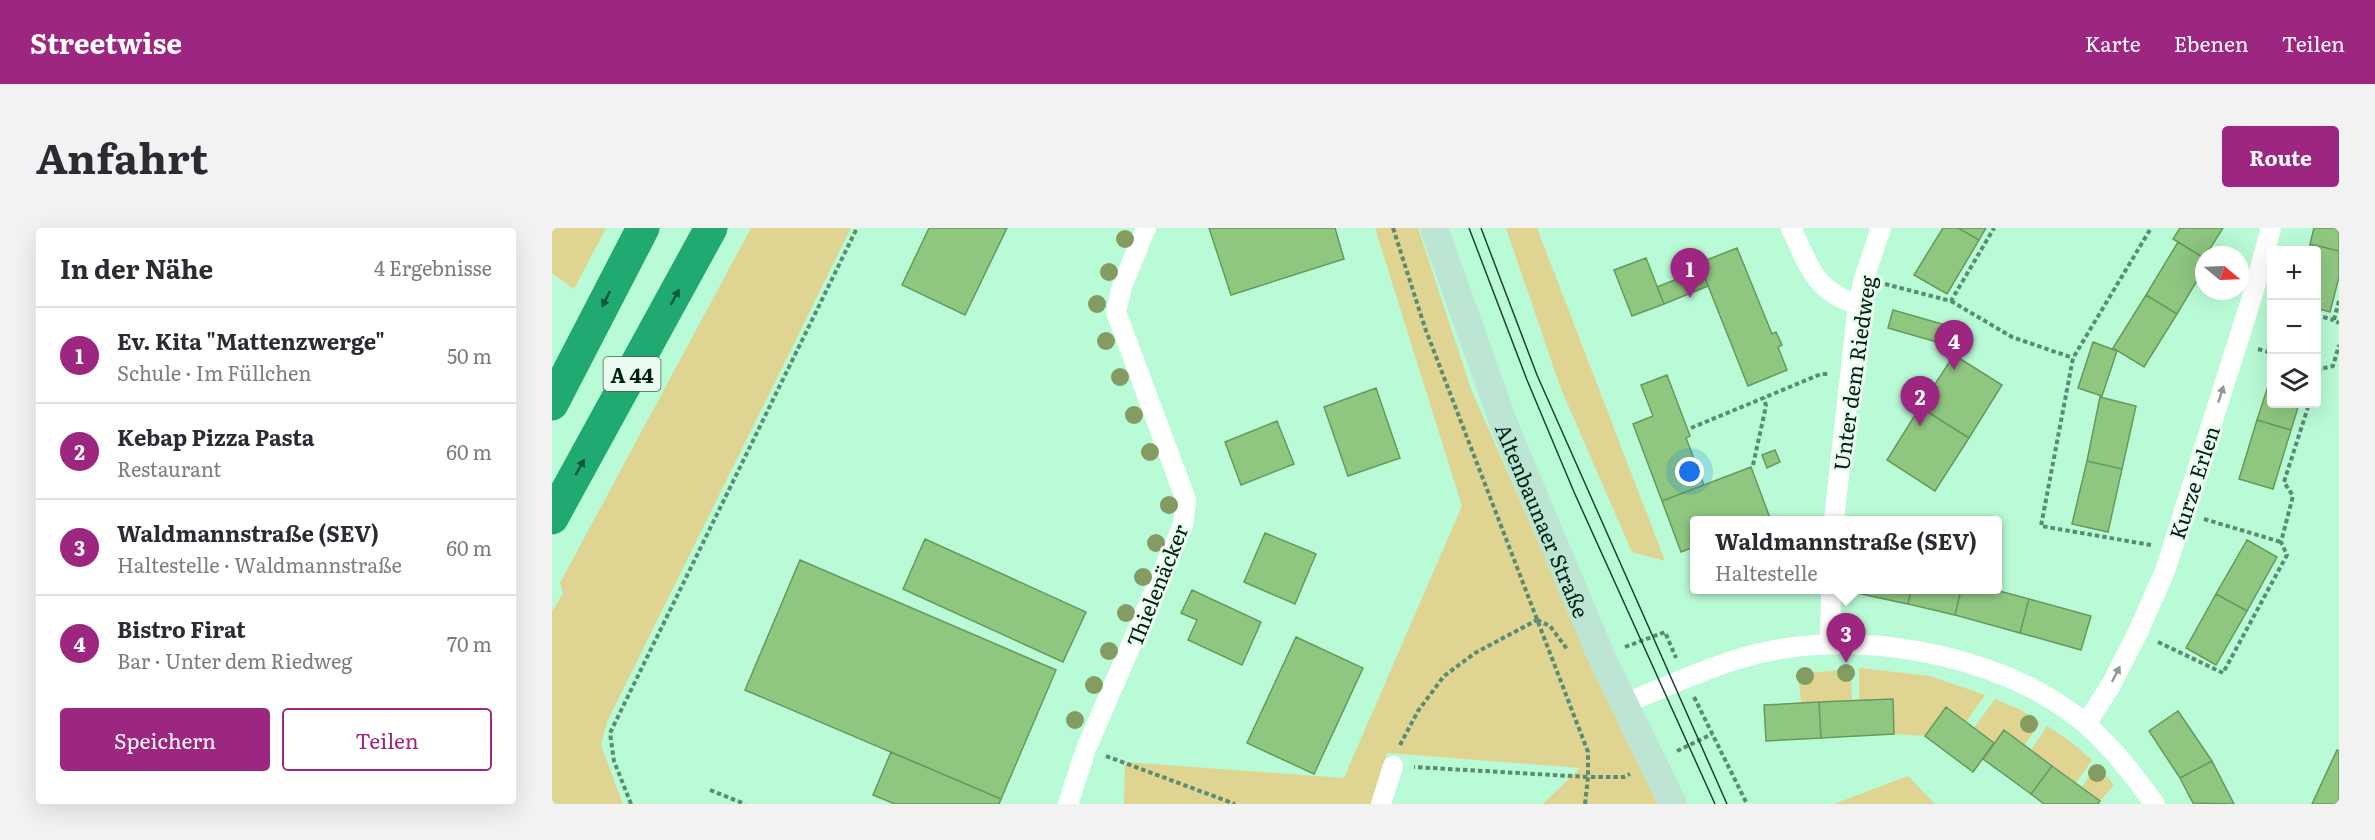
<!DOCTYPE html>
<html lang="de">
<meta charset="utf-8">
<style>
body{margin:0;font-family:Literata,serif;background:#f2f2f3;color:#2b2b33}
.controls{position:absolute;right:18px;top:18px;display:grid;overflow:hidden;border-radius:6px;box-shadow:0 6px 24px #0002}
.controls button{width:54px;height:54px;display:grid;place-items:center;padding:0;border:0;border-bottom:2px solid #e1e1e2;background:#fff;color:#2b2b33;font:30px sans-serif}
.compass{position:absolute;left:1643px;top:18px;width:54px;height:54px;border-radius:50%;background:#fff;box-shadow:0 6px 24px #0002;rotate:109deg}
.you{position:absolute;left:1138px;top:244px;width:21px;height:21px;margin:-15px;border:4px solid #fff;border-radius:50%;background:#1a73e8;box-shadow:0 0 0 9px #1a73e833}
.badge{display:grid;place-items:center;width:39px;height:39px;border-radius:50%;background:#9d2680;color:#fff;font-size:20px;font-weight:700}
.pin{position:absolute;translate:-50% -50px;filter:drop-shadow(0 2px 3px #0008)}
.pin::after{content:'';position:absolute;top:32px;width:21px;height:18px;background:inherit;clip-path:polygon(0 0,100% 0,50% 100%)}
.popup{position:absolute;left:1138px;top:288px;width:312px;height:78px;box-sizing:border-box;display:grid;place-content:center;border-radius:6px;background:#fff;filter:drop-shadow(0 2px 4px #0005);font-size:20px;white-space:nowrap;color:#7c7c81}
.popup b{font-size:22px;color:#2b2b33}
.popup::after{content:'';position:absolute;left:50%;top:100%;margin-left:-12px;border:12px solid transparent;border-top-color:#fff}
.list{margin:0;padding:0;list-style:none}
h2{display:flex;justify-content:space-between;align-items:center;height:78px;margin:0;padding:0 24px;font-size:26px}
h2 small{font-size:20px;font-weight:400;color:#7c7c81}
.list li{display:grid;grid-template-columns:39px 1fr auto;gap:18px;align-items:center;box-sizing:border-box;height:96px;padding:0 24px;border-top:2px solid #e1e1e2}
.list b{display:block;font-size:22px;white-space:nowrap}
.list p{margin:0;font-size:20px;white-space:nowrap;color:#7c7c81}
.list em{font-size:20px;font-style:normal;color:#7c7c81}
.actions{display:flex;gap:12px;padding:18px 24px}
.actions a{flex:1;padding:14px 0;border:2px solid #9d2680;border-radius:6px;text-align:center;font-size:21px;color:#9d2680}
.actions .main{background:#9d2680;color:#fff}
.icon{flex:none;width:33px;height:33px;fill:none;stroke:currentColor;stroke-width:2;stroke-linecap:round;stroke-linejoin:round}
.map{position:relative;flex:none;width:1787px;height:576px;overflow:hidden;border-radius:6px}
header{display:flex;align-items:center;gap:36px;box-sizing:border-box;height:84px;padding:0 30px;background:#9d2680;color:#fff}
header strong{font-size:28px}
nav{display:flex;gap:33px;margin-inline-start:auto;font-size:21px}
.intro{display:flex;align-items:center;justify-content:space-between;box-sizing:border-box;height:144px;padding:0 36px}
h1{margin:0;font-size:42px}
.button{padding:15px 27px;border-radius:6px;background:#9d2680;color:#fff;font-size:21px;font-weight:700}
main{display:flex;gap:36px;padding:0 36px}
aside{flex:1;background:#fff;border-radius:6px;box-shadow:0 6px 24px #0002}
.map>svg:first-child{display:block}
.green{fill:#dfd491}
.building{fill:#8fc781;stroke:#67995b;stroke-width:1.5}
.lines{fill:none;stroke-linecap:round;stroke-linejoin:round}
.path{stroke:#5a8c72;stroke-width:4;stroke-dasharray:4.5 3;stroke-linecap:butt}
.street{stroke:#fff;stroke-width:20}
.secondary{stroke:#bce5d4;stroke-width:28}
.highway{stroke:#20a970;stroke-width:33}
.tram{stroke:#1d4431;stroke-width:1.5}
.tree{fill:#849b62}
.oneway{fill:#0d5838}
.oneway2{fill:#8c9c94}
.labels{text-anchor:middle;dominant-baseline:central;stroke-width:6;stroke-linejoin:round;paint-order:stroke}
.shield{fill:#ebfbf1;stroke:#466355;stroke-width:1.5}
.shield-label{font-size:20px;font-weight:bold;fill:#002212}
.street-label{font-size:21px;fill:#002212;stroke:#ebfbf1}
</style>
<header>
<strong>Streetwise</strong>
<nav><a>Karte</a><a>Ebenen</a><a>Teilen</a></nav>
</header>
<div class="intro"><h1>Anfahrt</h1><a class="button">Route</a></div>
<main>
<aside>
<h2>In der Nähe<small>4 Ergebnisse</small></h2>
<ul class="list">
<li><span class="badge">1</span><div><b>Ev. Kita &quot;Mattenzwerge&quot;</b><p>Schule · Im Füllchen</p></div><em>50 m</em></li>
<li><span class="badge">2</span><div><b>Kebap Pizza Pasta</b><p>Restaurant</p></div><em>60 m</em></li>
<li><span class="badge">3</span><div><b>Waldmannstraße (SEV)</b><p>Haltestelle · Waldmannstraße</p></div><em>60 m</em></li>
<li><span class="badge">4</span><div><b>Bistro Firat</b><p>Bar · Unter dem Riedweg</p></div><em>70 m</em></li>
</ul>
<div class="actions"><a class="main">Speichern</a><a>Teilen</a></div>
</aside>
<div class="map">
<svg width="1787" height="576" viewBox="0 0 1787 576">
<rect width="100%" height="100%" fill="#b9fbd6"/>
<!-- green -->
<path class="green" d="M0,0H54L22,61L0,45Z
M199,0H299L55,494L49,517L71,576H0V384L11,365L8,355Z
M823,0H866L919,161L1070,504L1107,576H991L1028,540L835,525L821,576H572L573,534L792,550L910,278Z
M954,0H985L1113,333L1080,324L1009,161Z
M1307,440L1378,448L1433,467L1414,494L1394,480L1373,508L1342,506L1341,471L1307,472Z
M1299,441L1300,473L1249,475L1246,446Z
M1443,471L1467,481L1488,494L1473,517L1452,502L1442,515L1422,500Z
M1495,498L1518,513L1540,532L1524,555L1479,522Z
M1545,537L1562,557L1548,573L1530,559Z
M1356,548L1383,576H1282Z"/>
<!-- building -->
<path class="building" d="M377,0H455L413,87L350,57Z
M657,0H783L792,31L679,67Z
M1391,0H1406L1427,12L1395,66L1362,47Z
M1406,0H1434L1427,12Z
M1628,0H1671L1652,30L1621,11Z
M1762,0H1787V23L1758,16Z
M1626,14L1652,30V41L1625,86L1594,67Z
M1758,16L1787,23V49L1778,84L1764,80V22H1757Z
M1185,20L1220,106L1224,104L1230,117L1226,119L1235,142L1196,158L1147,35Z
M1094,30L1112,76L1080,88L1062,42Z
M1150,41L1156,58L1112,76L1105,59Z
M1594,67L1625,86L1592,139L1561,120Z
M1341,82L1390,96L1385,114L1336,100Z
M1541,114L1565,123L1550,168L1526,160Z
M1402,127L1450,157L1417,210L1368,179Z
M1720,146V176H1747L1739,202L1705,192Z
M1115,147L1138,208L1134,210L1152,257L1110,273L1081,196L1101,188L1089,157Z
M824,160L848,230L796,248L772,179Z
M1548,169L1584,178L1570,241L1535,233Z
M1368,179L1417,210L1383,263L1335,232Z
M1705,192L1739,202L1721,261L1687,251Z
M725,193L742,236L689,257L673,214Z
M1223,222L1228,234L1215,240L1210,227Z
M1535,233L1570,241L1556,304L1520,296Z
M1199,239L1218,290L1211,292H1142V319L1129,324L1110,273Z
M713,305L764,326L743,376L692,354Z
M373,311L534,384L511,434L351,361Z
M1695,312L1725,329L1695,383L1664,366Z
M248,332L504,442L449,571L193,462Z
M640,362L709,394L690,437L636,412L645,392L629,385Z
M1310,362H1359L1356,376L1309,366Z
M1359,362H1409L1403,387L1356,376Z
M1409,362H1444L1477,371L1468,405L1403,387Z
M1664,366L1695,383L1664,437L1634,420Z
M1477,371L1539,388L1529,422L1468,405Z
M744,409L811,440L762,546L695,515Z
M1341,471L1342,506L1269,510L1267,474Z
M1267,474L1269,510L1214,513L1212,477Z
M1394,479L1442,515L1421,544L1373,508Z
M1626,483L1660,533L1628,550L1597,503Z
M1452,502L1500,538L1479,566L1431,531Z
M1785,522L1787,523V576H1760Z
M339,524L449,571L447,576H343L321,567Z
M1660,533L1682,576L1641,575L1628,550Z
M1500,538L1548,573L1546,576H1492L1479,566Z"/>
<g class="lines">
<!-- path -->
<path class="path" d="M841,0L873,100L1036,524V549L862,539
M1333,56L1399,73L1442,0
M1399,73L1460,109L1521,130
M1787,73L1782,92L1787,95
M1764,87L1782,92
M1706,121L1720,125
M1764,152L1768,141L1781,138L1787,117
M1139,200L1269,146H1276
M1201,237L1214,178L1212,170
M1652,291L1729,314
M1599,317L1489,298L1521,130L1599,0
M985,392L998,398L1015,421
M1606,414L1671,445L1735,327L1729,314L1741,268L1732,254L1757,176
M1073,419L1113,404L1124,430
M1142,469L1195,576
M848,517L866,483L892,448L923,425L985,392
M1125,523L1160,506
M554,528L683,576
M158,562L193,576
M79,576L62,533L58,505L305,0
M1033,576L1036,549H1072L1078,546"/>
<!-- street -->
<path class="street" d="M1239,0C1258,39 1261,62 1306,77
M1282,292L1306,77L1312,51L1329,0
M1278,415L1279,362
M1072,476C1110,460 1148,443 1186,431C1293,397 1449,423 1535,497C1561,520 1582,548 1603,576
M1534,496L1559,457L1586,404L1613,343L1700,69L1719,0
M516,576L534,521L631,297L634,272L564,84L570,58L594,0
M829,576L841,538"/>
<!-- secondary -->
<path class="secondary" id="s1" d="M882,0L953,199L1049,428L1121,576"/>
<!-- highway -->
<path class="highway" d="M0,176L91,0
M0,290L159,0"/>
<!-- tram -->
<path class="tram" d="M917,0L975,152L1022,264L1163,576
M929,0L985,147L1175,576"/>
</g>
<!-- trees -->
<g class="tree">
<circle cx="573" cy="11" r="9"/>
<circle cx="557" cy="44" r="9"/>
<circle cx="545" cy="76" r="9"/>
<circle cx="554" cy="113" r="9"/>
<circle cx="568" cy="149" r="9"/>
<circle cx="582" cy="187" r="9"/>
<circle cx="598" cy="224" r="9"/>
<circle cx="617" cy="277" r="9"/>
<circle cx="604" cy="315" r="9"/>
<circle cx="591" cy="349" r="9"/>
<circle cx="574" cy="385" r="9"/>
<circle cx="557" cy="423" r="9"/>
<circle cx="1294" cy="445" r="9"/>
<circle cx="1253" cy="448" r="9"/>
<circle cx="542" cy="457" r="9"/>
<circle cx="523" cy="492" r="9"/>
<circle cx="1477" cy="496" r="9"/>
<circle cx="1545" cy="545" r="9"/>
</g>
<!-- one-way arrows -->
<defs><path id="oneway-solid" d="M-6-.8H1V-3.2L6.5 0L1 3.2V.8H-6Z" transform="scale(1.5)"/></defs>
<g class="oneway">
<use href="#oneway-solid" transform="translate(123 69) rotate(-62)"/>
<use href="#oneway-solid" transform="translate(54 71) rotate(117)"/>
<use href="#oneway-solid" transform="translate(28 239) rotate(-61)"/>
</g>
<g class="oneway2">
<use href="#oneway-solid" transform="translate(1669 166) rotate(-72)"/>
<use href="#oneway-solid" transform="translate(1564 446) rotate(-63)"/>
</g>
<g class="labels">
<!-- shield labels -->
<rect class="shield" x="51.5" y="129" width="57" height="34" rx="4.5"/>
<g class="shield-label">
<text x="80" y="146">A 44</text>
</g>
<!-- street labels -->
<g class="street-label">
<text transform="translate(1301 145) rotate(-82)">Unter dem Riedweg</text>
<text transform="translate(1641 254) rotate(-72)">Kurze Erlen</text>
<text stroke="none"><textPath href="#s1" startOffset="312">Altenbaunaer Straße</textPath></text>
<text transform="translate(604 357) rotate(-68)">Thielenäcker</text>
</g>
</g>
</svg>
<div class="controls">
<button>+</button>
<button>−</button>
<button><svg class="icon" aria-label="layers" viewBox="0 0 24 24"><path d="M12 4l9 5-9 5-9-5zM3 14l9 5 9-5"/></svg></button>
</div>
<svg class="compass" viewBox="-18 -18 36 36"><path d="M0-13l5 13h-10z" fill="#e53935"/><path d="M0 13l5-13h-10z" fill="#7c7c81"/></svg>
<div class="you"></div>
<div class="pin badge" style="left:1138px;top:70px">1</div>
<div class="pin badge" style="left:1368px;top:198px">2</div>
<div class="pin badge" style="left:1294px;top:435px">3</div>
<div class="popup"><b>Waldmannstraße (SEV)</b>Haltestelle</div>
<div class="pin badge" style="left:1402px;top:142px">4</div>
</div>
</main>
